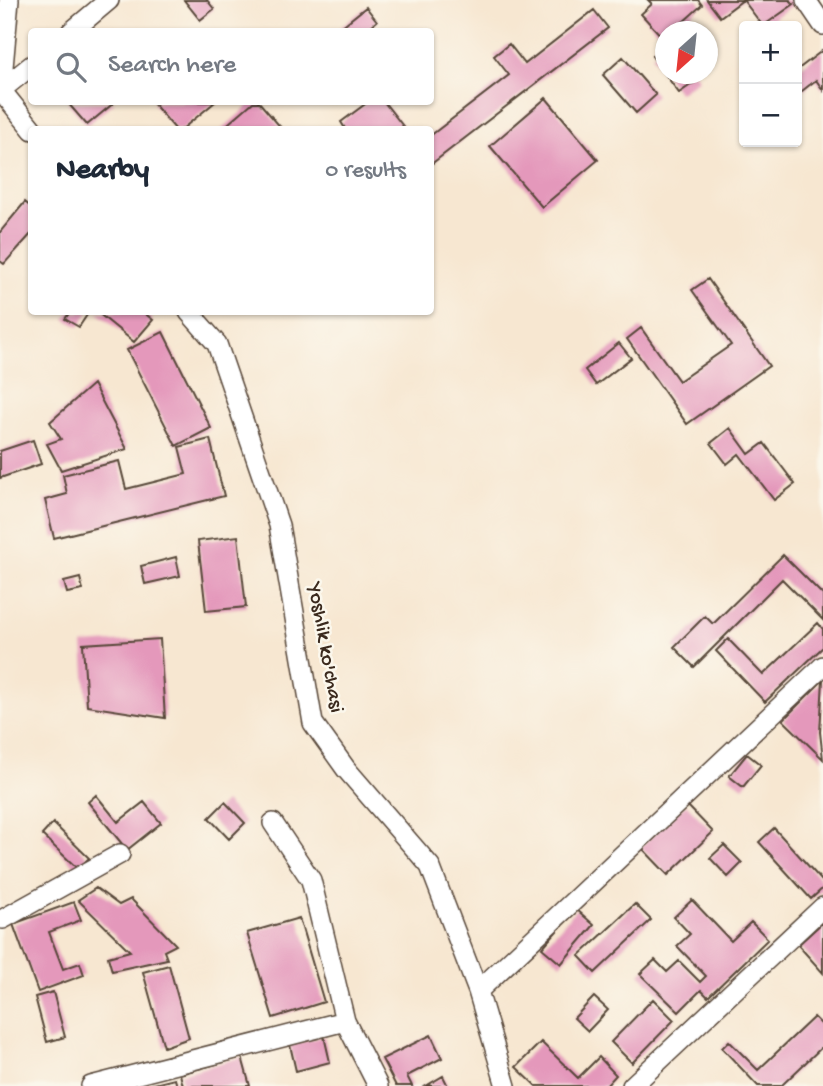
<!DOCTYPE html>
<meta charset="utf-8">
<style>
body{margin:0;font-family:"Gochi Hand",sans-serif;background:#f6f6f7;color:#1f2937}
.controls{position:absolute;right:21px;top:21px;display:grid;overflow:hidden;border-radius:7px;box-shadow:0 2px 5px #0004}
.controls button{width:63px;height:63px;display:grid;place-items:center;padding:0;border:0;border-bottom:2px solid #e0e1e3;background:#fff;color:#1f2937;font:35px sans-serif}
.compass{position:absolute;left:655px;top:21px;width:63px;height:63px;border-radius:50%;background:#fff;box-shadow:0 2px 5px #0004;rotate:207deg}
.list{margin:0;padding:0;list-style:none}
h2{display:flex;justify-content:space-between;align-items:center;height:91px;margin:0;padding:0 28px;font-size:30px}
h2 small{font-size:23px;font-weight:400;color:#747a83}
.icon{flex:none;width:38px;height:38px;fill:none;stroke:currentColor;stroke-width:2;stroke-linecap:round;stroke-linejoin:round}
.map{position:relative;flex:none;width:823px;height:1086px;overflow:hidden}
.search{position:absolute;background:#fff;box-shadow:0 2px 5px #0004;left:28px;top:28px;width:406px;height:77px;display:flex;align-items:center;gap:18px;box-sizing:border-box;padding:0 24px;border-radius:7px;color:#747a83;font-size:26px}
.panel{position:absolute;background:#fff;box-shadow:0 2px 5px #0004;left:28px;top:126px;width:406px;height:189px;border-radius:7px}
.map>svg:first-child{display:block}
.building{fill:#e498bb}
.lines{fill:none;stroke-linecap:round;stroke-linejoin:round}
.minor-casing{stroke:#574639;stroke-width:22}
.minor{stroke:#fff;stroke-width:19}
.labels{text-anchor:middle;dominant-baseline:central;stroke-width:5;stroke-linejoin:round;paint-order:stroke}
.street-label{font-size:21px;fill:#3b2a1e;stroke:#fbf7ec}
</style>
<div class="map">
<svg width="823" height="1086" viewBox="0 0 823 1086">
<rect width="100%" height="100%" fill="#fbf7ec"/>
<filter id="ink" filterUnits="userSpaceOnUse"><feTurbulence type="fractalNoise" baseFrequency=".0143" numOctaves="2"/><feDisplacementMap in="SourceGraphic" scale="14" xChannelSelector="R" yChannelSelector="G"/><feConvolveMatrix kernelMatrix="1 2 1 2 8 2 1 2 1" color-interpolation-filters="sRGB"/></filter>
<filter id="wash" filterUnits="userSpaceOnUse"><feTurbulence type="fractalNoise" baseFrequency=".00686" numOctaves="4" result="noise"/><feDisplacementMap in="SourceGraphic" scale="28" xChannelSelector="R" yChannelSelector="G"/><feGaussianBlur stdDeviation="1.57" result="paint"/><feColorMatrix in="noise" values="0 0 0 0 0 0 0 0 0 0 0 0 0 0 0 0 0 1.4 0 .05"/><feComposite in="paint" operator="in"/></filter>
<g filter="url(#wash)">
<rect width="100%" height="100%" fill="#f7e7d1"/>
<g id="blocks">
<!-- building -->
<path class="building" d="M184,0H207L214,9L200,20Z
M648,0H698L702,5L672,32H666L664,39L641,14L652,4Z
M707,0H790L794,4L763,26L743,0L720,17Z
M366,7L377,21L364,32H335Z
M594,10L608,28L430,165V136L509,75L494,56L509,44L525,64Z
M666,46V74H695L699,79L679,93L652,56Z
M823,50V90L816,80L797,95V70Z
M623,57L656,95L636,113L603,75Z
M546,98L598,160L542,207L490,146Z
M67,102H115L87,125Z
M152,102H215L181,130H176Z
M253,102H259L283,130H221Z
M368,102H384L406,130H346L341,122Z
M25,202L32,208V233L4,264L0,261V232Z
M708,279L769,366L687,424L627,339L641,328L679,381L731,345L692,290Z
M70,312H89L79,327L65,319Z
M97,312H143L153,320L134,342Z
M163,332L211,428L176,446L127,350Z
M619,343L631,358L596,385L585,370Z
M93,384L127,449L61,470L47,444L61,439L50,422Z
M730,428L749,454L764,443L795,484L774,500L739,454L727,464L711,443Z
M210,439L224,496L54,538L45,500L67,494L63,475L119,461L126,489L186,474L179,447Z
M33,440L41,464L0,478V451Z
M238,536L246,607L206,611L198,541Z
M783,555L823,595V620L782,579L694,667L674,647L705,616L713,624Z
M176,557L180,576L145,584L141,566Z
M80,578L83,590L67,593L64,582Z
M818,623L823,629V647L765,702L716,651L728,639L763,675Z
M160,639L165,718L87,706L83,644Z
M823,680L820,732L823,759L783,720Z
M747,754L761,765L743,787L729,776Z
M96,795L118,822L144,802L161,823L127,850L88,802Z
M225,802L245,823L229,839L209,818Z
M686,804L713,832L668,875L641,847Z
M53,823L89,858L78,869L42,835Z
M774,828L823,882V888L811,899L759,842Z
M724,845L742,863L728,877L710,858Z
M96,888L119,905L131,899L176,945L164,951L167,959L112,971L108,957L130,951L78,900Z
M692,900L731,941L751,922L768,939L708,997L701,990L679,1012L640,974L655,960L667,972L679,961L700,982L706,976L677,946L690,934L674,917Z
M74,902L81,920L49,932L63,969L80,963L84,975L38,992L13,924Z
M635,904L651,920L595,973L579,956Z
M576,909L594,925L561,964L542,948Z
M299,918L324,1002L273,1018L247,933Z
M823,922V973L798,945Z
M169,965L189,1038L164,1047L143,972Z
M53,992L65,1037L47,1042L35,997Z
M594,997L608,1010L588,1031L574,1018Z
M653,999L674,1020L632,1063L611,1042Z
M814,1017L823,1026V1046L781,1086H758L722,1048L729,1041L758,1070Z
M431,1035L442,1058L407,1076L412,1086H396L382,1059Z
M324,1036L330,1062L296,1071L290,1045Z
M541,1042L578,1078L599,1057L616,1075L606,1086H536L516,1067Z
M242,1057L250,1086H183L180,1074Z
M443,1076L448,1086H426Z
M175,1079L177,1086H150V1085Z"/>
</g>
</g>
<g filter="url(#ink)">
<use href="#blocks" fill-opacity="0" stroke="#574639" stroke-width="2"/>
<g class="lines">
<defs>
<path id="minor" d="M9,0L1,90L32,65
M806,0L823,25
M71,32L109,0
M0,89L33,130
M189,312L217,344L279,525L313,723L346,769L430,866L478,991L506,1086
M3,919L120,854
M478,991L823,666
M345,1021L378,1086
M91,1086L345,1021L311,880L273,823
M632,1086L823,907"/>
</defs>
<!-- minor casing -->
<use href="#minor" class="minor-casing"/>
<!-- minor -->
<use href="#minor" class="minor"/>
</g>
</g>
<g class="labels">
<!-- street labels -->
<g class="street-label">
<text transform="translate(324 648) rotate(80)">Yoshlik ko'chasi</text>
</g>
</g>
</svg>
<div class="controls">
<button>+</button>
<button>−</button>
</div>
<svg class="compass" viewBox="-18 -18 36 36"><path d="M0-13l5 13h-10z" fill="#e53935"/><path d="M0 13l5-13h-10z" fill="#747a83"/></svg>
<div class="search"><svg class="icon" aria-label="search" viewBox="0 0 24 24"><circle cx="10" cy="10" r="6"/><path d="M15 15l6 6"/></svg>Search here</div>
<section class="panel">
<h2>Nearby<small>0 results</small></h2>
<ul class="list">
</ul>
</section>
</div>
